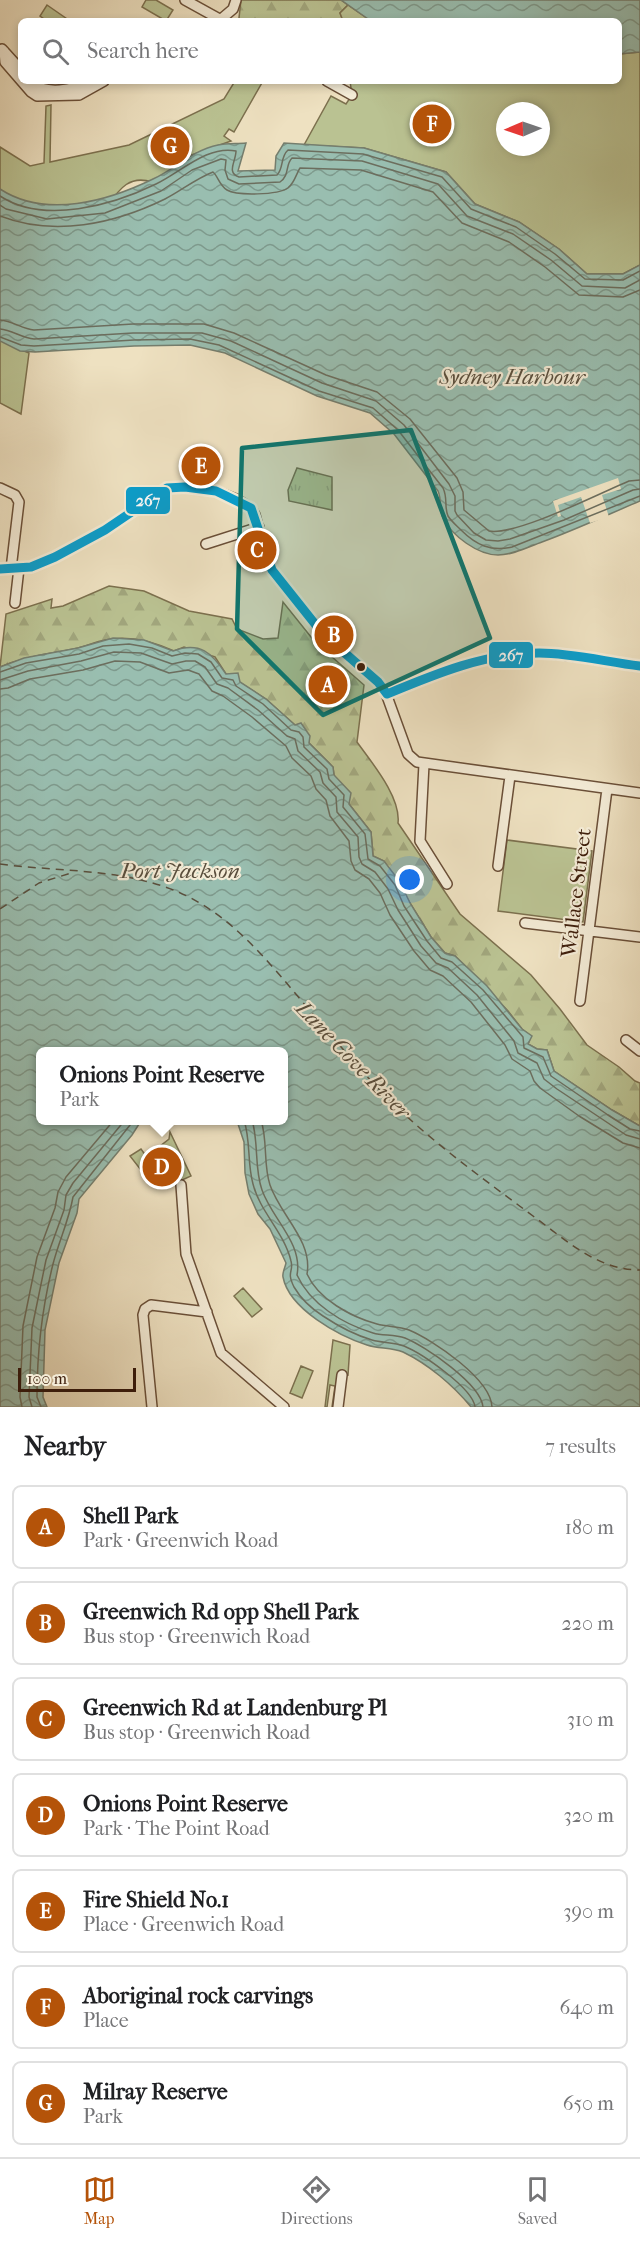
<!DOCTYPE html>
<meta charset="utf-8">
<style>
body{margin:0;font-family:"IM FELL French Canon",serif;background:#f2f2f2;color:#202124}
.compass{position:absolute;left:496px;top:102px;width:54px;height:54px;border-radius:50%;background:#fff;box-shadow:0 3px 9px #0003;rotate:268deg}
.scale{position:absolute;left:18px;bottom:15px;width:118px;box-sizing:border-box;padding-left:6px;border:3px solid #3e1e0b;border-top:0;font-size:16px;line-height:21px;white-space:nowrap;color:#3e1e0b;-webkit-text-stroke:4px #f4ecd7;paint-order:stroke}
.you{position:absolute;left:410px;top:880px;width:21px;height:21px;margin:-15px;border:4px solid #fff;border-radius:50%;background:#1a73e8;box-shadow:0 0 0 9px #1a73e833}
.badge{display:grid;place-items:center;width:39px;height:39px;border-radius:50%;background:#b45309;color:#fff;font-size:20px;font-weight:700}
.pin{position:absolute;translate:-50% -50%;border:3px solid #fff;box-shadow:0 2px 6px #0006}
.popup{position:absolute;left:36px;top:1047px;width:252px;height:78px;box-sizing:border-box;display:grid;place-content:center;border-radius:9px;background:#fff;filter:drop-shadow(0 2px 4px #0005);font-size:20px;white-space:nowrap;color:#757577}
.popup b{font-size:22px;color:#202124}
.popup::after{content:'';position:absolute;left:50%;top:100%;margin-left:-12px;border:12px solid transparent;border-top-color:#fff}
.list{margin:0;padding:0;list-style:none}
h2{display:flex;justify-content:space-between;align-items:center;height:78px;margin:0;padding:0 24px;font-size:26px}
h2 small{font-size:20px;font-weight:400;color:#757577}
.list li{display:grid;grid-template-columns:39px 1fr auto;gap:18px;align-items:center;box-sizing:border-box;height:84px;margin:0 12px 12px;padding:0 12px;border:2px solid #e0e0e0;border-radius:9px}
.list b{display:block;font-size:22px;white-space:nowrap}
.list p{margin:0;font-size:20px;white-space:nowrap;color:#757577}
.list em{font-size:20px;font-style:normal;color:#757577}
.icon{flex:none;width:33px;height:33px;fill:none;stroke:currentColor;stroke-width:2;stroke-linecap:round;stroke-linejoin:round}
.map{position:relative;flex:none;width:640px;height:1407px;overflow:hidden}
.search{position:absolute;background:#fff;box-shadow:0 3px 9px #0003;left:18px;right:18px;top:18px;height:66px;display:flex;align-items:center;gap:15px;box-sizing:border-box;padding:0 21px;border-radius:9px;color:#757577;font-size:22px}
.sheet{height:750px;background:#fff}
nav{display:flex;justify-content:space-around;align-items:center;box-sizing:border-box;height:84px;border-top:2px solid #e0e0e0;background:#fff;font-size:16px;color:#757577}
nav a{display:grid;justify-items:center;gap:3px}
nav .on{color:#b45309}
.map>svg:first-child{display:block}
.grass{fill:url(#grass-tufts);stroke:#7c704e;stroke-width:1.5}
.forest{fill:url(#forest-firs);stroke:#7c704e;stroke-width:1.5}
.green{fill:#bac292;stroke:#7c704e;stroke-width:1.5;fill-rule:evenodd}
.water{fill:url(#water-waves);stroke:#757e6e;stroke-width:1.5}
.pier{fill:#eee1c1}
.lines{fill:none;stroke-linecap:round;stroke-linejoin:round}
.shore{stroke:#6c6e5e;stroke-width:1.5}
.ferry{stroke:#594e3d;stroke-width:1.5;stroke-dasharray:8 6;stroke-linecap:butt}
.minor-casing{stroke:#6a4f38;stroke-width:12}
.minor{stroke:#f4ecd7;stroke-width:9}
.bus-1-casing{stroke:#f4ecd7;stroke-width:14}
.bus-1{stroke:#099ecd;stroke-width:9}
.marked{fill:#0f766e;fill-opacity:0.2;stroke:#0f766e;stroke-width:4.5;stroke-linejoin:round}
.bus-dot{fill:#3e1e0b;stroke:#f4ecd7;stroke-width:2}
.labels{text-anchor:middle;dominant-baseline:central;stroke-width:4.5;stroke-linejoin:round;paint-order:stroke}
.street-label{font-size:21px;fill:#3e1e0b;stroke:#f4ecd7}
.water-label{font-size:22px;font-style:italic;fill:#594e3d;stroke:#f4ecd7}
.line-badge{stroke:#f4ecd7;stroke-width:2}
.badge-label{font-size:16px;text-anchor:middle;font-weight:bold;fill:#fff}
</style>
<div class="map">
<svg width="640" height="1407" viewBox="0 0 640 1407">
<defs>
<pattern id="grass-tufts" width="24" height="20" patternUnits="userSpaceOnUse" patternTransform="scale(1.5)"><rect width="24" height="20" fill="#bac292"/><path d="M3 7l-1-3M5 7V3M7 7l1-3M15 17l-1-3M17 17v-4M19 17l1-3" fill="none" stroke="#a1a67d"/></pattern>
<pattern id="forest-firs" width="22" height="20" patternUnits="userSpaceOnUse" patternTransform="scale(1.5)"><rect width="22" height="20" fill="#bac292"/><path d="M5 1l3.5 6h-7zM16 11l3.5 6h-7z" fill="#a1a67d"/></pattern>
<pattern id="water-waves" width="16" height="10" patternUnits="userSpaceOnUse" patternTransform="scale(1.5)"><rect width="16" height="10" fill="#99beb0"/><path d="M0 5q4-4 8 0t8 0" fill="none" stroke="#7e9a8d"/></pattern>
</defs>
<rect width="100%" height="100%" fill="#eee1c1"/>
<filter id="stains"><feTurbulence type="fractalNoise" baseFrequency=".00333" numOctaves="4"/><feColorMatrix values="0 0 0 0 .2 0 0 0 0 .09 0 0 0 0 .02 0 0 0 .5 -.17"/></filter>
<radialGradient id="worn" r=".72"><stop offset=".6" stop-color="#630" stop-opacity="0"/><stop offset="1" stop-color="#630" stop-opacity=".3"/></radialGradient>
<!-- grass -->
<path class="grass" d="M297,468L332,477V510L289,501L288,490Z"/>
<!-- forest -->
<path class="forest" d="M241,0H341L348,5L340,13L343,21H243L239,18Z
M109,586L144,591L189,611L232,619L237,629L263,639L278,638L283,602L315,642L364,685L357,742C372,763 401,797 398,823L460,914L531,975L560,1009L587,1045L619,1067L635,1081L640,1083V1126L612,1110L554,1071L547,1050L537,1049L528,1044L531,1036L522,1029L508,1011L455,956L445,953L431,937L384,861L373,856L371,832L349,804L334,775L333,767L309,743L301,724L295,725L266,699L226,674L215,657L184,647L174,651C152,641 128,635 105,640C95,642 87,646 78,648C51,654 25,656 0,667L6,614L52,599L51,608L63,606Z"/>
<!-- green -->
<path class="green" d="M146,0H156L173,10L166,21L142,7Z
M47,5L70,21H47L40,16Z
M348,5L371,21H343L340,13Z
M640,52V265L623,274H587L559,249L519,222L475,204L446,172L364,148L304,145L331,96L346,104L352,95L350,81H619V54ZM505,111H541V147H505Z
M235,81H263L234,132L229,129L224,136L231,141L186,157L178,162L173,170L152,182C130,175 120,188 108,205L72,212L0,196V147L30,166L44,163L46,106L51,105L50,162L129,145L224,99Z
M0,340L29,353L21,414L0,403Z
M507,840L592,851L583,922L498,911Z
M170,1132L191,1176L169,1186L162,1177L148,1179L130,1156L141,1149L146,1156L150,1153L153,1157L157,1154L155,1150L169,1139Z
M243,1288L262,1309L252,1317L234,1296Z
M333,1340L350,1345L348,1375L345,1374L336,1407H332L335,1386L330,1385L327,1407H325Z
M301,1366L313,1371L302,1398L290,1393Z"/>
<!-- water -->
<path class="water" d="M341,0H640V52L619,54V21H371Z
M246,143L238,171L275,170L276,156L284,143L364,148L446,172L475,204L519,222L559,249L587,274H623L640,265V501C607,515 575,530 542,542C528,547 513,555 498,555C478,555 452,536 443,518C439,510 442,500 438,491L394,434L370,413L317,396L225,353L190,345L134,346L35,352L20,351L0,341V189C46,219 108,201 153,179C175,169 193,150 218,145C227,143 237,144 246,143Z
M113,638L144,640L173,651C200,641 212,653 226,674L238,673L240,682L266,699L295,725L301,723L310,736L309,743L333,767L334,775L351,793L349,804L371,832L373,856L384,861L400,882L410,903L431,937L445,953L455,956L487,986L522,1029L532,1036L528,1044L537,1049L547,1050L554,1071L612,1110L640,1126V1407H471C453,1385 428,1364 403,1352C391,1347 379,1349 367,1345C339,1336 289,1309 283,1277C282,1273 285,1268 286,1263L270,1229L258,1214L249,1194L245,1173L244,1142L237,1121L284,1120V1052H40V1120L141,1121L132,1135L79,1199L77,1213L59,1263L45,1330L43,1397L47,1407H0V667L24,658L78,648Z"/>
<!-- pier -->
<path class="pier" d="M618,478L621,489L602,495L609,517L590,523L581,497L558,505L561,516L558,517L553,501Z"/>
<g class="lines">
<!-- shore -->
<path class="shore" d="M0,196C44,225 113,205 156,184C180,173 207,145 236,151C236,161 226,173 239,177L277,175C284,168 280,157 288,150L363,154L442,177L471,209L516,227L555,254L585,279L623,280L640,271
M0,205L6,209L47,219L105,213L161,191L192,170L221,159L226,160L225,170L228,179L239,184L280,182C290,175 285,165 292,158L362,161L438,184L467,216L513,234L551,260L582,286L625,288L640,280
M0,216C54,237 114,224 165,199C181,191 195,179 213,172C218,176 219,185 227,190C237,196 278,195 288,188C295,182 296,174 300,168L361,170L433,192L462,223L509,242L545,267L579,295L623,297L640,290
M0,320C13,321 22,329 34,330L133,324H204L234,333L326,375L377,392L410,419L457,478L463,492L464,510L489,531C516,536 600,493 629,481L640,480
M0,329C12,330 22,338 34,339L133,333H202L231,341L322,383L376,401L404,425L449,484L455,496V511L457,515L474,533L486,540L498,541L510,539L564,520L633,490L640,489
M0,337L21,345L34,346L134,340L190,339L219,345L319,391L373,408L398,430L443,488C448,498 444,507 448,516C451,521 457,526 461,530C476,545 491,552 512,547L640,496
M0,672L26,663L79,654L103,646L129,644L152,648L172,656L185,653L198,654L211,662L222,678L233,680L236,686L263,704L291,730L299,732L303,737L304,747L327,769L329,779L344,795L343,807L365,834L368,859L380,866L395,885L404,906L427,941L441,958L452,962L483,990L523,1037L524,1048L543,1057L551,1076L608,1115L630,1129L640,1131
M0,680L28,671L81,661L114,652L141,653L172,664L186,661H195L205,667L217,684L228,688L258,710L287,736L295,739L298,751L320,772L323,783L336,797L337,812L358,837L359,857L362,864L375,872L388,889L398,910L421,946L436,963L448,968L477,995L514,1041L518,1053L537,1063L544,1079L557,1089L626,1135L640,1139
M0,689L8,688L30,679L83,670L115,661L140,662L169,673L188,670L199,674L212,691L223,696L252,717L286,746L292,758L311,776L316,789L326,800L330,816L349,841L351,861L355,870L369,879L380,893L390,915L414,951L430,970L443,976L471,1002L505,1045L512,1059L530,1071L534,1081L540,1088L579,1116L623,1143L640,1148
M244,1120C251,1142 247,1163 253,1184C260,1212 284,1232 291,1261C294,1272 286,1271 294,1287C301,1299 312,1309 323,1316C338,1326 355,1335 372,1340C383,1343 393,1342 404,1346C421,1353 473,1388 475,1407
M252,1120C259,1143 254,1168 262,1190C272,1219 303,1243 297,1275C310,1304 343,1324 373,1333C383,1336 394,1334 405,1338C425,1346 481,1384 483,1407
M261,1120C268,1142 263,1164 270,1185C280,1215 313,1241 307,1274C318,1299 351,1317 377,1324C388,1327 398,1326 409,1330C433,1340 491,1379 492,1407
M22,1407L20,1397L23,1326L37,1257L55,1208L58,1192L66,1177L114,1120
M32,1407L29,1397L32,1328L46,1260L64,1210L66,1195L73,1183L125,1120
M41,1407L37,1397C37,1352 42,1308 53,1264C59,1241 69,1220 73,1197L134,1120"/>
<!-- ferry -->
<path class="ferry" d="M0,864C68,873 143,867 203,905C239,927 268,961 295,993C320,1023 346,1053 372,1082C420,1134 477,1174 533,1216C566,1240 597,1270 640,1270
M0,909L39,883L71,873"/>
<defs>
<path id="minor" d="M185,0L223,21
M220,20L233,9L236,0
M2,49L21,70
M4,51L5,62L31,92L37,96L79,95L104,81
M31,81C44,96 74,90 90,81
M327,81L352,95
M0,488L15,495L19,502L11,569
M206,544L259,527
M0,569L31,567L55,557L105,530L167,488L176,487L202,488L216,491L236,499L251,508L255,515L265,553L272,570L323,634L384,688L408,754L417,762L640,793
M15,603L19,568
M387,694C436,674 485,653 539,653C572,654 607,662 640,666
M424,764L420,841L447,884
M498,866L510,776
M525,923L640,937
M580,1001L607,789
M626,1040L640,1051
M181,1185L186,1254L221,1353L284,1407
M152,1407L143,1315L145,1309L151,1305L207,1312
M338,1407L342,1375"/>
</defs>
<!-- minor casing -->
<use href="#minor" class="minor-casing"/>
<!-- minor -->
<use href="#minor" class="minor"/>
<defs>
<path id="bus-1" d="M0,569L31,567L55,557L105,530L167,488L185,487L216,491L251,508L272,570L323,634L378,682L387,694
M387,694C435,674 485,653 539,653C572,653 607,662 640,666"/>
</defs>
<!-- bus-1 casing -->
<use href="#bus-1" class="bus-1-casing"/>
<!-- bus-1 -->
<use href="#bus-1" class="bus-1"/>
</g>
<!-- marked area -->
<path class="marked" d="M411,430L490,638L323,715L237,629L242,448Z"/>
<!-- markers -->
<circle class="bus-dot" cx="361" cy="667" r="5"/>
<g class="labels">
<!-- street labels -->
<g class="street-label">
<text transform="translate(576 893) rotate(-83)">Wallace Street</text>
</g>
<!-- water labels -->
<g class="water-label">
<text x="512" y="377">Sydney Harbour</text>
<text x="180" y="871">Port Jackson</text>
<text transform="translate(353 1060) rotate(46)">Lane Cove River</text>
</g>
</g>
<g class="line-badge">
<rect x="125" y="486" width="46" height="29" rx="6" fill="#099ecd"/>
<rect x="488" y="641" width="46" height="28" rx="6" fill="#099ecd"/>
</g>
<g class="badge-label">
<text x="148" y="506">267</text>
<text x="511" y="661">267</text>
</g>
<rect width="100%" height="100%" filter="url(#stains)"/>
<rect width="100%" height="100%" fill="url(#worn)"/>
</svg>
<svg class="compass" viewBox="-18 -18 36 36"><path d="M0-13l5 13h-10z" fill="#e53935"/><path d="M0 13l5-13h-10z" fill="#757577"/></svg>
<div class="scale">100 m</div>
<div class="you"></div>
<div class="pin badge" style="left:328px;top:685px">A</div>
<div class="pin badge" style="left:334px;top:635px">B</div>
<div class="pin badge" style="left:257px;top:550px">C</div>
<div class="pin badge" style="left:162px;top:1167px">D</div>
<div class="popup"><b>Onions Point Reserve</b>Park</div>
<div class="pin badge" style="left:201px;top:466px">E</div>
<div class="pin badge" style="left:432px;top:124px">F</div>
<div class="pin badge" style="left:170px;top:146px">G</div>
<div class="search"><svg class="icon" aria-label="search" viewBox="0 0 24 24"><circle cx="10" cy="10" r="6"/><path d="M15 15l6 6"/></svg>Search here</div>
</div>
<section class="sheet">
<h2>Nearby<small>7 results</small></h2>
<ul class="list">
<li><span class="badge">A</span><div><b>Shell Park</b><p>Park · Greenwich Road</p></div><em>180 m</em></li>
<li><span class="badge">B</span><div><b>Greenwich Rd opp Shell Park</b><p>Bus stop · Greenwich Road</p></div><em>220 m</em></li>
<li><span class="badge">C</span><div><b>Greenwich Rd at Landenburg Pl</b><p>Bus stop · Greenwich Road</p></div><em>310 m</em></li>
<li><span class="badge">D</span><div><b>Onions Point Reserve</b><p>Park · The Point Road</p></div><em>320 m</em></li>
<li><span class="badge">E</span><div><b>Fire Shield No.1</b><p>Place · Greenwich Road</p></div><em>390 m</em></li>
<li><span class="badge">F</span><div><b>Aboriginal rock carvings</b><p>Place</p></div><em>640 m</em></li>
<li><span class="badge">G</span><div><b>Milray Reserve</b><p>Park</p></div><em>650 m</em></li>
</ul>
</section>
<nav>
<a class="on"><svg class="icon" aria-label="map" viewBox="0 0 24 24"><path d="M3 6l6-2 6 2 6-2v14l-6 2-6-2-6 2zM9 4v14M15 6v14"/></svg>Map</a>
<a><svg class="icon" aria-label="directions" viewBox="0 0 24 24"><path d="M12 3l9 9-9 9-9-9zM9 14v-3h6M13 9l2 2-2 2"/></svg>Directions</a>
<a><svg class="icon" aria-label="saved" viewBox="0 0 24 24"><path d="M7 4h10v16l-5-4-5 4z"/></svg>Saved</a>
</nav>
